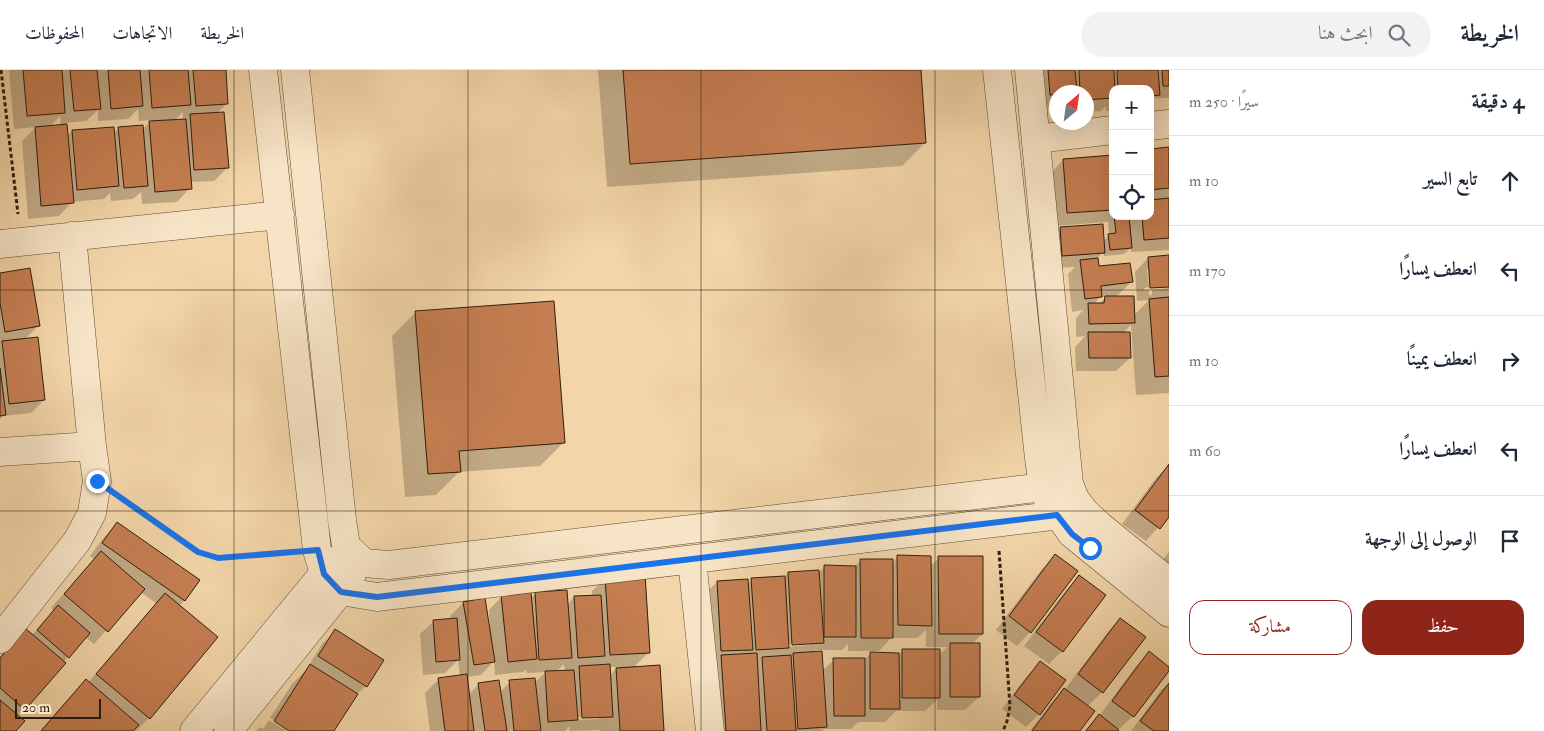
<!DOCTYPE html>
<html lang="ar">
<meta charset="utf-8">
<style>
body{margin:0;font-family:"IM FELL Double Pica",Amiri,serif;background:#f2f2f3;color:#1f2937;direction:rtl}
.controls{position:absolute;right:15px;top:15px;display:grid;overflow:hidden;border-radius:10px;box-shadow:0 5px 20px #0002}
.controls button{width:45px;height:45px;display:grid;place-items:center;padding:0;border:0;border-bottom:1px solid #e0e1e3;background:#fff;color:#1f2937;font:25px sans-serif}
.compass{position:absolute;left:1049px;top:15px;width:45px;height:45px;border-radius:50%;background:#fff;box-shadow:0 5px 20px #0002;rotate:29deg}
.scale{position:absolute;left:15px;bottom:12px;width:86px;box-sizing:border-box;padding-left:5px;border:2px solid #2e1e0f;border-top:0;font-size:14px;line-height:18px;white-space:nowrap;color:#2e1e0f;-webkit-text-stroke:4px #f7e4c6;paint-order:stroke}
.stop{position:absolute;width:15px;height:15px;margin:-11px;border:4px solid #1a73e8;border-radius:50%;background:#fff}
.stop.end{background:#1a73e8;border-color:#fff;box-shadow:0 1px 5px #0008}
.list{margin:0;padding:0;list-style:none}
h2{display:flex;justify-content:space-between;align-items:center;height:65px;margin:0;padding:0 20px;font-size:21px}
h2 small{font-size:16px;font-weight:400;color:#747a83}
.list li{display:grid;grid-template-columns:32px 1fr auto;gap:15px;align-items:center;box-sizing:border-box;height:90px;padding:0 20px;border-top:1px solid #e0e1e3}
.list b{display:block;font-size:19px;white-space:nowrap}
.list em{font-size:16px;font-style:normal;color:#747a83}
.actions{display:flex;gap:10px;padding:15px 20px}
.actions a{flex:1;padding:11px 0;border:1px solid #8f2418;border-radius:15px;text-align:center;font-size:18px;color:#8f2418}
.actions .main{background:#8f2418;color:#fff}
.icon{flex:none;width:28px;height:28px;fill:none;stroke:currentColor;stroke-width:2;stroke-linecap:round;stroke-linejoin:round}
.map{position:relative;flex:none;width:1169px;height:661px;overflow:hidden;direction:ltr}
header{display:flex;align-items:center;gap:30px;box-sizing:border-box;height:70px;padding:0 25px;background:#fff;border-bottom:1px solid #e0e1e3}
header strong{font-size:24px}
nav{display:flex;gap:28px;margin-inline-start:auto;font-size:18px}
.search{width:350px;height:45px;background:#f2f2f3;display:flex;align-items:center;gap:12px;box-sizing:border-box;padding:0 18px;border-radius:28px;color:#747a83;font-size:19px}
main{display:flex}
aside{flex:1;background:#fff}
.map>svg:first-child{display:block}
.shadow{fill:#0003;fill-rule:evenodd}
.building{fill:#c57e52;stroke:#2e1e0f}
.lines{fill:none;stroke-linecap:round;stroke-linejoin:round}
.street-casing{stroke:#5f4c35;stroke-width:29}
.path{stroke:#2e1e0f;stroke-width:3;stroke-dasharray:4 2.5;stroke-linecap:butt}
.street{stroke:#f7e4c6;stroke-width:28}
.route{stroke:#1a73e8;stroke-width:6}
.grid{fill:none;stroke:#2e1e0f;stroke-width:1;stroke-opacity:0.55}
</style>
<header>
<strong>الخريطة</strong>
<div class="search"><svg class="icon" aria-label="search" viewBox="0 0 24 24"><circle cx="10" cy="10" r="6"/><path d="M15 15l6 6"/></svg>ابحث هنا</div>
<nav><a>الخريطة</a><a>الاتجاهات</a><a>المحفوظات</a></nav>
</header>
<main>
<aside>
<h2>4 دقيقة<small>سيرًا · 250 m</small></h2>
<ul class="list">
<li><svg class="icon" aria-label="ahead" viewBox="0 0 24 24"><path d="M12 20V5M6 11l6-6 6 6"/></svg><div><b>تابع السير</b></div><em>10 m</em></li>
<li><svg class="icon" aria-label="left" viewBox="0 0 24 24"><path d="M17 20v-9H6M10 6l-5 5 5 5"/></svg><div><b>انعطف يسارًا</b></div><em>170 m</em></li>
<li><svg class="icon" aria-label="right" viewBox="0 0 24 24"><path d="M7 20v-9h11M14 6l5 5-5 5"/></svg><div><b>انعطف يمينًا</b></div><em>10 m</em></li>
<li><svg class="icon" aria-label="left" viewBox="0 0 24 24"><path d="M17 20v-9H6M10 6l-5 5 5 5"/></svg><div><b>انعطف يسارًا</b></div><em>60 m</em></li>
<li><svg class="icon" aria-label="arrive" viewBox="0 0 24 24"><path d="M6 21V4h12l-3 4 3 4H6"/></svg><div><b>الوصول إلى الوجهة</b></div></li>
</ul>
<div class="actions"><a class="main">حفظ</a><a>مشاركة</a></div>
</aside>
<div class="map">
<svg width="1169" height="661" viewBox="0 0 1169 661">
<rect width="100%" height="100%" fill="#f2d5a8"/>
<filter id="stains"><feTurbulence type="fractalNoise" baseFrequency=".004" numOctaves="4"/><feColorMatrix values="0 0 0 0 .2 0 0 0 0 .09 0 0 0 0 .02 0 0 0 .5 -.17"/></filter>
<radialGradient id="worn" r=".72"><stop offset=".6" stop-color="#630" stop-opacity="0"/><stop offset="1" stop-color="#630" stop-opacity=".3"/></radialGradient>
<!-- shadow -->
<path class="shadow" d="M9,0H224L227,33L217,43L228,97L214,111L190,112V118L177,132L142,134L141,122L133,129L111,131L110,123L104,129L72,132L59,146L28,149L22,71L36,57L14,59ZM138,39L139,51L152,50L142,60L119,58L113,64L72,61L67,66L66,53L86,51L98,40V51L128,49ZM183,42V50L174,51ZM60,46L61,56L50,57Z
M598,0H919L925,73L902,96L607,117Z
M1035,0H1169V28H1155L1150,33V19H1113V41H1106V36L1101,41L1086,42V22H1056V37L1038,38Z
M1169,79V180L1131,182V178L1124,184L1104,186L1103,182L1097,189L1098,197L1131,212L1116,227L1133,246L1149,230L1137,231L1135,202L1148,188L1169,187V216L1150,199H1147L1149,217L1144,218V220H1149V225H1152V220L1169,218V323L1136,325L1131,255L1123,263L1130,288L1116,301H1076L1075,277L1085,266L1076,267V248L1083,240L1072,242L1068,204L1075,197L1049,198L1047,172L1061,158L1103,172L1109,165L1108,152L1054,156L1050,104L1063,90L1113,87V146H1150V80ZM1100,227H1106L1098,235H1093Z
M0,205L38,256L25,269L44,330L31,343L3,346L0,349Z
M416,242L564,372L540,396L459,402L436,425L405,427L392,266Z
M1169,395V445L1146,471L1122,454L1156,408Z
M117,454L185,530L179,536L149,648L136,661H40L67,630L86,611L88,613L156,533L140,522L94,574L85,567L17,646L14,661H0V587L12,573L32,565L54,541L51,538L94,489L90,486L104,467Z
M1169,482V498L1161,492Z
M1055,486L1076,501L1030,562L1017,576L996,560L1042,499Z
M898,487L930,496L939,488L982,564L972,574L979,627L965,640H937V630L925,641H896L885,652H858L851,659H824L822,661H712L704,525L717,512L748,514L752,509L784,507L788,503H818L825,497H854L861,490L892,493ZM926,560V577H947L939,585L903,580L899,584H870L864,590H834L822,601L812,583L815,580H842L848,574V581H879L891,568H917ZM810,573V575L786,577V574Z
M1079,507L1062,581L1049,594L1024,576L1066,520Z
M605,508L649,582L633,598L663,661H600V660L570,661L569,656L565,661H430L425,623L439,609L460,607L458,590L445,603L423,605L420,564L434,551L451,550L450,546L463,533L488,557H490L489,540L502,526L530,529L536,523L567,535L574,527L592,526V521ZM494,591L495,605L523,602L526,599L527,603L546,602L534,613L510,612L500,622L479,614L468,625L466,607L481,605ZM564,594L565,601L556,602ZM609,597H618L609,606ZM599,646V649L576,650V647Z
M1120,549L1102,622L1087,637L1078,661H1030L1051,633L1066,618L1107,563Z
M335,561L366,616L354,627L333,661H291L270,648L292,614L306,600L322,574Z
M1149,583L1169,599L1133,646L1117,661H1084L1100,645L1136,596Z
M1041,592L1039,644L1026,657L1002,639L1027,606Z
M1169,613V661H1131L1161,620Z
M269,650L287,661H256L260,657L263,659Z"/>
<!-- building -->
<path class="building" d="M23,0H62L65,43L27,46Z
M70,0H97L101,39L74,41Z
M108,0H140L143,36L111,39Z
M149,0H188L191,35L152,38Z
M193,0H226L228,34L196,36Z
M623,0H921L926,73L630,94Z
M1048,0H1075L1077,22H1056V25H1050Z
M1079,0H1114L1115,19H1113V28L1086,30V22H1080Z
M1117,0H1158L1160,25L1150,26V19H1118Z
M1162,0H1169V16H1163Z
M224,42L229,98L194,100L190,44Z
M186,49L192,119L155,122L149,51Z
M67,54L74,133L41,136L35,57Z
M143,55L148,116L124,118L118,57Z
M114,57L119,116L77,120L72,60Z
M1169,77V118L1150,120V79Z
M1113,85V140L1067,143L1063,89Z
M1169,128V168L1144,170L1142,146H1150V130Z
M1114,146H1129L1132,178L1110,180L1108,164L1116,163Z
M1103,154L1105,183L1062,186L1060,157Z
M1169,185V217L1150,218L1148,187Z
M1098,188L1099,196L1130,193L1133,212L1101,216L1102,227L1085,229L1080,190Z
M30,198L40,256L5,262L0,233V203Z
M1105,226H1134L1135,253L1089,254L1088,233H1104Z
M1169,227V306L1155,307L1149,229Z
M554,231L565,373L459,381L461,402L428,404L415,241Z
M1088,262H1130L1131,288H1089Z
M38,267L45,330L9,334L2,271Z
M0,298L6,345L0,346Z
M1169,394V447L1160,459L1135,440Z
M117,452L200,510L185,531L102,473Z
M101,481L145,519L108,562L64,524Z
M1055,484L1078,501L1031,563L1009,546Z
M897,485L931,486L932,556L898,555Z
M938,486H983V564H939Z
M860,489H893V568H861Z
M824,495L856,496V567H824Z
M819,500L824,573L792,575L788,502Z
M645,504L650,583L610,585L605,507Z
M1079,505L1106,525L1063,582L1036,562Z
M785,506L789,578L756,580L751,508Z
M748,509L753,580L721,581L717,511Z
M567,520L572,588L539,590L535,522Z
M531,522L537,589L508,592L501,525Z
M165,523L218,567L150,649L96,604Z
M601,525L605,586L578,588L574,526Z
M485,528L495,592L474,595L463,532Z
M58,535L90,563L69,588L37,560Z
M457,548L460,590L436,592L433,550Z
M1120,548L1146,567L1103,623L1078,604Z
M25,558L66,593L25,640L0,618V588Z
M335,559L384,590L367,617L318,586Z
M950,573H980V627H950Z
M902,579H940V628H902Z
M822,581L827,657L798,659L793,583Z
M1149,581L1169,597V601L1134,647L1112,631Z
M870,582L899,583L900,639H870Z
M757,583L761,661H726L721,585Z
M791,585L796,661H767L762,587Z
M833,588H865V646H834Z
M1040,591L1066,610L1040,645L1014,625Z
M310,594L358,624L334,661H289L274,651Z
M610,594L613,647L582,648L579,596Z
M660,595L664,661H620L616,598Z
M574,600L578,650L548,652L545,601Z
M467,604L474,661H445L438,608Z
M535,608L541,661H514L509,610Z
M86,609L139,655L133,661H41Z
M499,610L507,661H485L478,613Z
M1169,613V661H1154L1140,651Z
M1064,618L1095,641L1080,661H1032Z
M0,630L25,651L16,661H0Z
M1099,644L1119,660L1118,661H1086Z"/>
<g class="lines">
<defs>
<path id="street" d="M263,0L317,480L324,504L341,521L377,527L1085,442
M295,0L342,450L346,476L364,493L389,495L1069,414
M997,0L1039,388L1043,417L1049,432L1072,464L1169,543
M1029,0L1069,414L1075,429L1085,442L1100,456L1169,512
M1150,56L1169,54
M1036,69L1113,60
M0,174L280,145
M0,382L92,376
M692,490L710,661
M0,569L77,471L92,443L97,411L92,376L72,166
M194,661L334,491
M228,661L351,508"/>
</defs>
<!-- street casing -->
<use href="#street" class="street-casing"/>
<!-- path -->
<path class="path" d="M1,0L18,144
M124,430L197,482L218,488L289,482
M999,481L1010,636L1007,651L1003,661"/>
<!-- street -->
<use href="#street" class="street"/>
</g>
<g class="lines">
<!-- route -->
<path class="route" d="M97,411L198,482L218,488L318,480L324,504L341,522L377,527L1057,445L1072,464L1090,478"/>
</g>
<!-- grid -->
<path class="grid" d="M234,0V661M468,0V661M701,0V661M935,0V661M0,220H1169M0,441H1169"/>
<rect width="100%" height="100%" filter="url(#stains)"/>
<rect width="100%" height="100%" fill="url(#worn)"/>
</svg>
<div class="controls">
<button>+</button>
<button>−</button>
<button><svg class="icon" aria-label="locate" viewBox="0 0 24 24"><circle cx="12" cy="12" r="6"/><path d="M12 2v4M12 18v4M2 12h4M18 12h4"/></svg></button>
</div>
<svg class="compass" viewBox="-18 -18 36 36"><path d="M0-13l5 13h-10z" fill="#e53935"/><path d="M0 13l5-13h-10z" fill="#747a83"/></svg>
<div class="scale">20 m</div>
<div class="stop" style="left:1090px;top:478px"></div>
<div class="stop end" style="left:97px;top:411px"></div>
</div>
</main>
